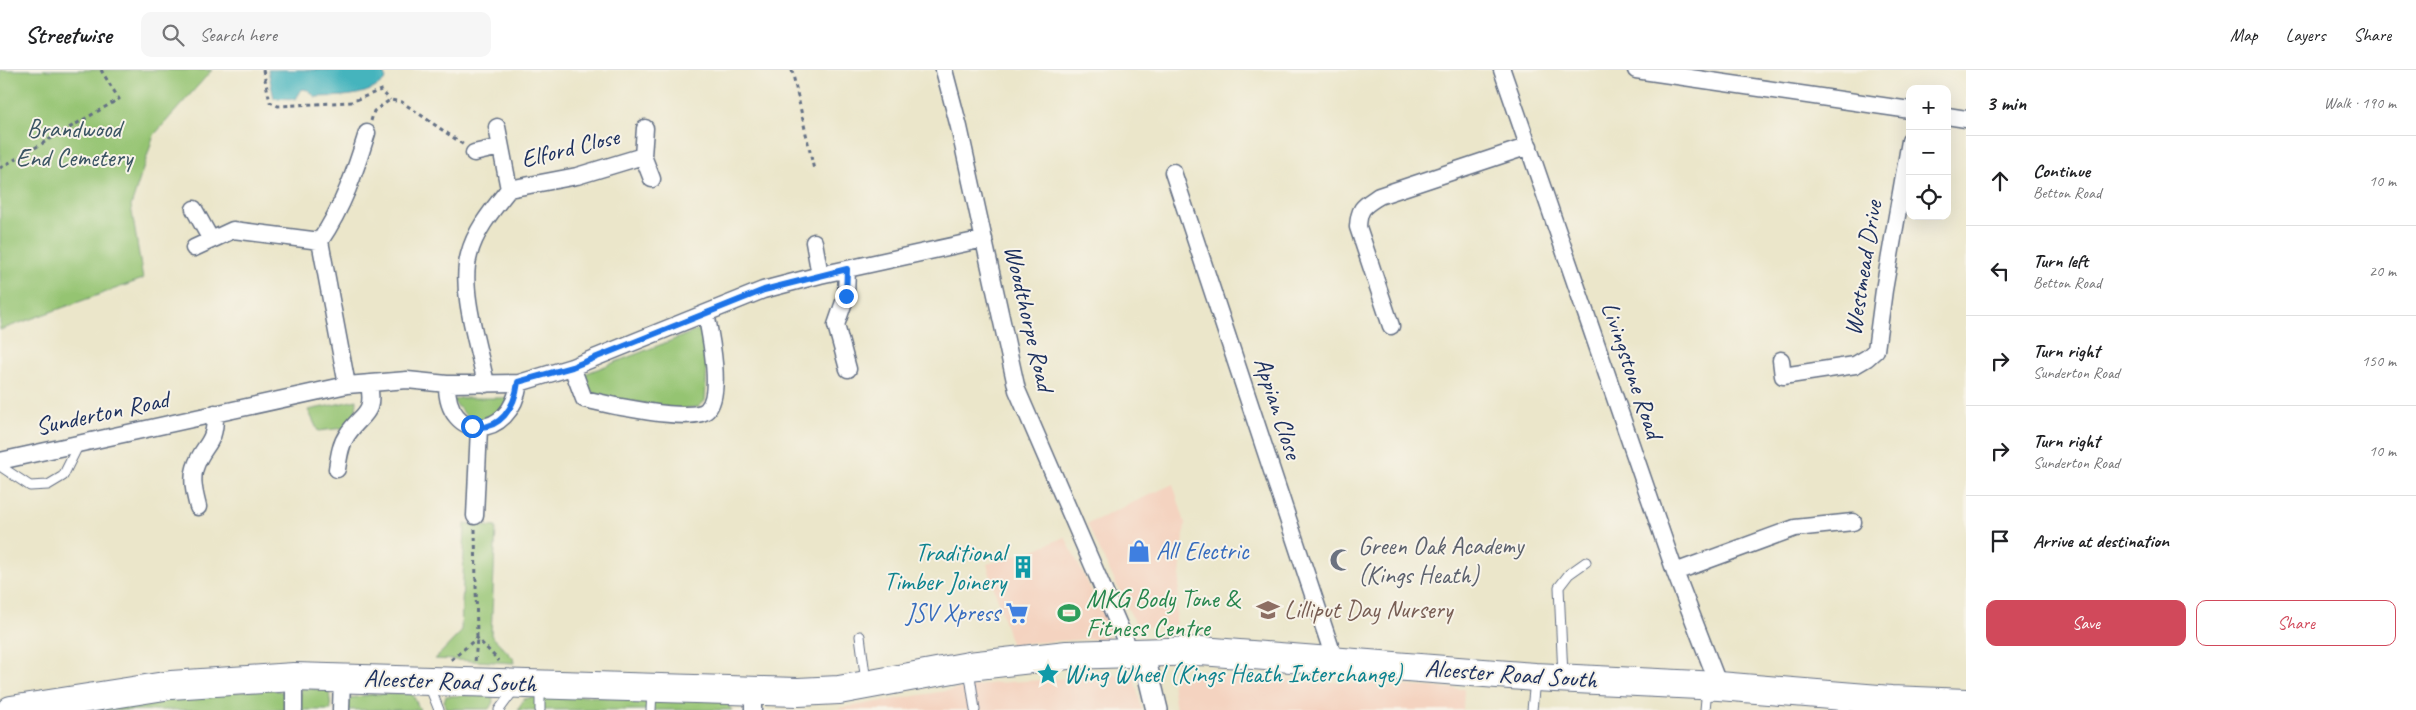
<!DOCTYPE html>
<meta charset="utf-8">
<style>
body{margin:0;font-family:Caveat,sans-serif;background:#f6f6f6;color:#202124}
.controls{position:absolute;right:15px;top:15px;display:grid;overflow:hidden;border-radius:10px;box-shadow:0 5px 20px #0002}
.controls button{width:45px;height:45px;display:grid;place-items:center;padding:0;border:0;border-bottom:1px solid #e0e0e0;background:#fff;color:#202124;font:25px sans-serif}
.stop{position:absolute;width:15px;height:15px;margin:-11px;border:4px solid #1a73e8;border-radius:50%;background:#fff}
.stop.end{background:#1a73e8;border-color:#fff;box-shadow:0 1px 5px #0008}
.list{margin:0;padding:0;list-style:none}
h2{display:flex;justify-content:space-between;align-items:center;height:65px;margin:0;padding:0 20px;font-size:21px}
h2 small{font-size:16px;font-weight:400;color:#757577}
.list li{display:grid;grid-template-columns:32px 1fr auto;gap:15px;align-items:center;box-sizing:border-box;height:90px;padding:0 20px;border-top:1px solid #e0e0e0}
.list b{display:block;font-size:19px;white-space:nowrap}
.list p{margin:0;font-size:16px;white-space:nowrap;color:#757577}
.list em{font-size:16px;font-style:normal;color:#757577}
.actions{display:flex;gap:10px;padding:15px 20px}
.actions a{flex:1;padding:11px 0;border:1px solid #d1495b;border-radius:10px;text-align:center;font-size:18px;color:#d1495b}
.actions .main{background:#d1495b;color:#fff}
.icon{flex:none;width:28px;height:28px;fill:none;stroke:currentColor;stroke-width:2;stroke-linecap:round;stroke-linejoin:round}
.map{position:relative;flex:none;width:1966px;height:640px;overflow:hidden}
header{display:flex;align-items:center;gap:30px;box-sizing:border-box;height:70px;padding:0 25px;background:#fff;border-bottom:1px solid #e0e0e0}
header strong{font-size:24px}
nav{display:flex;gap:28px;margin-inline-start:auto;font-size:18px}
.search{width:350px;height:45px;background:#f6f6f6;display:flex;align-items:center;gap:12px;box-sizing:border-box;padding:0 18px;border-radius:10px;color:#757577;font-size:19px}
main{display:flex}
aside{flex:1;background:#fff}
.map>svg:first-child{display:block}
.built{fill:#f4d3c0}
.green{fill:#95c472;stroke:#587a68}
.water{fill:#44b4bd;stroke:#30728e}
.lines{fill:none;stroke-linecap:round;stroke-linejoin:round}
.service-casing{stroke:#646f84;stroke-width:11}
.minor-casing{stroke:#646f84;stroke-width:19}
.tertiary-casing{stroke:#646f84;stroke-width:24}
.trunk-casing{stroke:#646f84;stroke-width:30}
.path{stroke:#646f84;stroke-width:3;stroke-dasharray:4 4;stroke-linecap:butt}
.service{stroke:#fff;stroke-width:9}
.minor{stroke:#fff;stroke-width:16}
.tertiary{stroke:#fff;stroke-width:21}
.trunk{stroke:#fff;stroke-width:28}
.route{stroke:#1a73e8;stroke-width:6}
.labels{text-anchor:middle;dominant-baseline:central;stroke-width:4;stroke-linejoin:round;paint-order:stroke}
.park-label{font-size:25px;fill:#3a5463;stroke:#f7f3e8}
.street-label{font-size:25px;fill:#1b2f5e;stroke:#f7f3e8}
.worship-label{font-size:25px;fill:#5b616d;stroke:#f7f3e8;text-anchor:start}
.shop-label{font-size:25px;fill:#366cbe;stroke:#f7f3e8;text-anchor:start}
.culture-label{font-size:25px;fill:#0d838f;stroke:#f7f3e8;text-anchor:end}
.leisure-label{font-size:25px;fill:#27864d;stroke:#f7f3e8;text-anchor:start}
.education-label{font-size:25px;fill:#785e54;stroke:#f7f3e8;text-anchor:start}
</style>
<header>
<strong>Streetwise</strong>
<div class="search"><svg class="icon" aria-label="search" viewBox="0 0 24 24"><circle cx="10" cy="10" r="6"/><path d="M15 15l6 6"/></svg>Search here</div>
<nav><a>Map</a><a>Layers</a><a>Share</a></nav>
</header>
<main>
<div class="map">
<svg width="1966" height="640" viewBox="0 0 1966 640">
<rect width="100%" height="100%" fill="#f7f3e8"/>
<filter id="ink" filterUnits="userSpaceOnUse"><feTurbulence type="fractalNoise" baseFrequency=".02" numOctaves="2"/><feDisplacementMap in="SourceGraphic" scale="10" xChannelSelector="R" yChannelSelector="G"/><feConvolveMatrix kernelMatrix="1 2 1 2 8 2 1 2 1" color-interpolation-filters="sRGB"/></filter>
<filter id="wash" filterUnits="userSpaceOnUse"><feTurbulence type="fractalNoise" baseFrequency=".0096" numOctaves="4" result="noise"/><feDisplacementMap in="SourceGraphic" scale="20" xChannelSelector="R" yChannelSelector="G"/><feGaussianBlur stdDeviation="1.12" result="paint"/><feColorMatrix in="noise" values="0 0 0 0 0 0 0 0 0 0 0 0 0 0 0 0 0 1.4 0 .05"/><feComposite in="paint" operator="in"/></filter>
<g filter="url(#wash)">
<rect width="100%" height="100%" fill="#ebe6ca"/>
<!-- built -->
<path class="built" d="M1173,414L1185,453L1175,558L1137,557L1087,454Z
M1065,467L1110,558L1108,568L1011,574L987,494L1029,482Z
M1133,604L1142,640H839L840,638L995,613Z
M1192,604L1464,619L1463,640H1176L1172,613L1177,607Z"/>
<!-- green -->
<path class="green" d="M0,0H212L154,65L131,136L143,209L0,260Z
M701,259L707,297L705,331L698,337L676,339L596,325L585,314L582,305Z
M460,328H509L500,346L473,353L453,331Z
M357,330L356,342L344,358L318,361L308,340Z
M465,454L496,457L491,565L513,588L514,593L435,589L461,562Z
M301,617L329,621L331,640H298Z
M271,618L285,623L286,640H79Z
M407,623L413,625L420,640H346L351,628L372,624Z
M492,625L493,632L489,639H447L444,631L446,626Z
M543,625L724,630L732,640H518L524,629Z"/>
<!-- water -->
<path class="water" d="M268,0H382L386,9C368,28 340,26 315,27L308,20L302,19L296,29L274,28Z"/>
</g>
<g filter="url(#ink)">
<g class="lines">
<defs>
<path id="service" d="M0,396L30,416L48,415L63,406L79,374
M860,566L866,612
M969,599L975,640
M1563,606L1559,517L1569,504L1586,492
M429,615L439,640
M540,618V640
M499,640L516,617
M651,640L652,621
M1532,640L1535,610
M1705,640L1707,618"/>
<path id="minor" d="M944,0L959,57L1017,320L1130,581
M1502,0L1675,502L1719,616
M1636,0L1910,40
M1947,46L1966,49
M497,57L509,119
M645,58L643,86L652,109
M474,83L500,77
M1173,102L1335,591
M194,139L210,168
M320,171C343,137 355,102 367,63
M814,172L820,205
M194,178L233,160L320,171L347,315
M847,199L846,226L836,255L848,299
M1391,256L1358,157C1359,137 1364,136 1379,126L1529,76
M1781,290L1783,306L1855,295L1867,288L1876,280L1884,220L1910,71
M572,297L584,329C604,334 694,354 707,340C723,324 710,263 706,243
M447,314C446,372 511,371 519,313
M486,314C479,278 459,219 469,185C475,160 494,138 509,119L577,106L643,86
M0,391L347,315L407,310L447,314L519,313L572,297L763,220L820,205L984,169
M337,399C339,387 340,375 347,365C362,342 375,346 369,314
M198,437C195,425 191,410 195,398C203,373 216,376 215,343
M475,446L479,358
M1675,502L1795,458L1853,452
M294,640V607
M341,640L342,607
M753,640V622"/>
<path id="tertiary" d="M1143,582L1157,640"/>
<path id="trunk" d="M11,640L171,615L294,607L798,622L839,620L969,596L1067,585L1201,581L1535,607L1719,616L1891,630L1966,633"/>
</defs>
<!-- service casing -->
<use href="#service" class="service-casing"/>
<!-- minor casing -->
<use href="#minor" class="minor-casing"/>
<!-- tertiary casing -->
<use href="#tertiary" class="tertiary-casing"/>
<!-- trunk casing -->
<use href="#trunk" class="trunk-casing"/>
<!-- path -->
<path class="path" d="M263,0L270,32L278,36L351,32L381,20L390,30
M792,0L814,100
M371,51L374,41L390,30L402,32L464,75
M0,98L119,29L101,0
M475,459L477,568L475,593
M451,590L477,568L499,591"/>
<!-- service -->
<use href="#service" class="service"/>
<!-- minor -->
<use href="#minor" class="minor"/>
<!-- tertiary -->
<use href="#tertiary" class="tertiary"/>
<!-- trunk -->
<use href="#trunk" class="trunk"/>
</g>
</g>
<g class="lines" filter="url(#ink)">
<!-- route -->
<path class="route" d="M472,356C500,362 515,337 518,312L572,297L764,220L847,199L846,226"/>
</g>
<!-- icons -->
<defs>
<symbol id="shop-bare" viewBox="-9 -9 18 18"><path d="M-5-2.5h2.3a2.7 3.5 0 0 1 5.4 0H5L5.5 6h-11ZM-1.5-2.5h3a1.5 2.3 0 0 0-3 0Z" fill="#3f7fe0" stroke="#f7f3e8" stroke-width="2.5" paint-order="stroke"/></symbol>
<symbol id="mosque-bare" viewBox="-9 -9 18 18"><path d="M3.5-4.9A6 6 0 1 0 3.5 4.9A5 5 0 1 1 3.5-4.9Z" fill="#6b7280" stroke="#f7f3e8" stroke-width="2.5" paint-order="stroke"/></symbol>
<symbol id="building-bare" viewBox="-9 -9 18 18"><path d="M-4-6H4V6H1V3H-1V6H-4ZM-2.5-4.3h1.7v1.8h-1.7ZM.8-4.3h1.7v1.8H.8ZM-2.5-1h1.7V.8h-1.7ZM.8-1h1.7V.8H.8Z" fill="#0f9aa8" stroke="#f7f3e8" stroke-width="2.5" paint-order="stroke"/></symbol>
<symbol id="school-bare" viewBox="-9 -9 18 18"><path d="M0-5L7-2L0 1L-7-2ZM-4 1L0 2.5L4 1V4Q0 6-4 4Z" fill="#8d6e63" stroke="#f7f3e8" stroke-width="2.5" paint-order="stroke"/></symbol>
<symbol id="supermarket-bare" viewBox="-9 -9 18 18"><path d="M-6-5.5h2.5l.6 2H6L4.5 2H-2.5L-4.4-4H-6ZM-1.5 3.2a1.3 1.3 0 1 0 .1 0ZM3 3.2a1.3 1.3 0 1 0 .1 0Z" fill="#3f7fe0" stroke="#f7f3e8" stroke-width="2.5" paint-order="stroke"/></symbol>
<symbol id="stadium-bare" viewBox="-9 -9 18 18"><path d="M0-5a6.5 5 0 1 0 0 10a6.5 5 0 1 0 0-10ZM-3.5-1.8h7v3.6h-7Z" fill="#2e9e5b" stroke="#f7f3e8" stroke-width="2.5" paint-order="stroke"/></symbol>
<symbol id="sight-bare" viewBox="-9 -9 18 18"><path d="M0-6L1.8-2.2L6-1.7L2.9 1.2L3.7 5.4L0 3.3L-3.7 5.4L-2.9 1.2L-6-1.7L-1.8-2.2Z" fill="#0f9aa8" stroke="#f7f3e8" stroke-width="2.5" paint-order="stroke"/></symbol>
</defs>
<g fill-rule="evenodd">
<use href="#shop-bare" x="1123" y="465" width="32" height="32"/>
<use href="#mosque-bare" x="1325" y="474" width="32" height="32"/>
<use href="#building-bare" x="1007" y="481" width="32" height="32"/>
<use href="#school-bare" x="1252" y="524" width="32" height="32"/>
<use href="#supermarket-bare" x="1001" y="527" width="32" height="32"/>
<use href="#stadium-bare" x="1053" y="527" width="32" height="32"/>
<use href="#sight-bare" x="1032" y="588" width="32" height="32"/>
</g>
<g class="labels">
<!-- park labels -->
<g class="park-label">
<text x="74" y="59">Brandwood<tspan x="74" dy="29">End Cemetery</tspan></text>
</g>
<!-- street labels -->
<g class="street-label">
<text transform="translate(570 78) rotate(-14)">Elford Close</text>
<text transform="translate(1863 198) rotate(-81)">Westmead Drive</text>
<text transform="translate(1029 248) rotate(77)">Woodthorpe Road</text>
<text transform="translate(1632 300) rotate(71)">Livingstone Road</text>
<text transform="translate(1278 338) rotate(72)">Appian Close</text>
<text transform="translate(102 343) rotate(-12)">Sunderton Road</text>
<text transform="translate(1511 604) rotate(4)">Alcester Road South</text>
<text transform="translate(450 611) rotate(2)">Alcester Road South</text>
</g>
<!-- worship labels -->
<g class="worship-label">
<text x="1358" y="476">Green Oak Academy<tspan x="1358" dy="29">(Kings Heath)</tspan></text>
</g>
<!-- shop labels -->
<g class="shop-label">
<text x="1156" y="481">All Electric</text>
<text x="1000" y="543" text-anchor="end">JSV Xpress</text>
</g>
<!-- culture labels -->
<g class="culture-label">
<text x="1006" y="483">Traditional<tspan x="1006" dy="29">Timber Joinery</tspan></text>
<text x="1064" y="604" text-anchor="start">Wing Wheel (Kings Heath Interchange)</text>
</g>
<!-- leisure labels -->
<g class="leisure-label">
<text x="1086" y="529">MKG Body Tone &amp;<tspan x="1086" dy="29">Fitness Centre</tspan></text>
</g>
<!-- education labels -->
<g class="education-label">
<text x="1284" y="540">Lilliput Day Nursery</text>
</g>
</g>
</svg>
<div class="controls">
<button>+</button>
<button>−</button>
<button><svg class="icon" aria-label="locate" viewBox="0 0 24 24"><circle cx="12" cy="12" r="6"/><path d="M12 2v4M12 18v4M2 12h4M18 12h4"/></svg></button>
</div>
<div class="stop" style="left:472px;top:356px"></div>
<div class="stop end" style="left:846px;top:226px"></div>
</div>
<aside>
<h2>3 min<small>Walk · 190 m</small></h2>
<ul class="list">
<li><svg class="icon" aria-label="ahead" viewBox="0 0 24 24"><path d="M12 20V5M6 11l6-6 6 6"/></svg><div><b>Continue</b><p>Betton Road</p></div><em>10 m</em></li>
<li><svg class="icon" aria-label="left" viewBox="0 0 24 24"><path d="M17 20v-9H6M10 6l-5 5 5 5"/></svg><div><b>Turn left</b><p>Betton Road</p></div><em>20 m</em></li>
<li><svg class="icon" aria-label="right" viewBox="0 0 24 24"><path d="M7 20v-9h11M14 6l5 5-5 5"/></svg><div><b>Turn right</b><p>Sunderton Road</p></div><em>150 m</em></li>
<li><svg class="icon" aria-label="right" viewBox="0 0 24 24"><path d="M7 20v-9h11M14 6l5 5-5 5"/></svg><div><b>Turn right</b><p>Sunderton Road</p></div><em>10 m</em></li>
<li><svg class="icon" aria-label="arrive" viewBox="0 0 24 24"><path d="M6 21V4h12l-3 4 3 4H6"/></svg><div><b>Arrive at destination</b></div></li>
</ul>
<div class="actions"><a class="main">Save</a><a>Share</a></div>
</aside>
</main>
